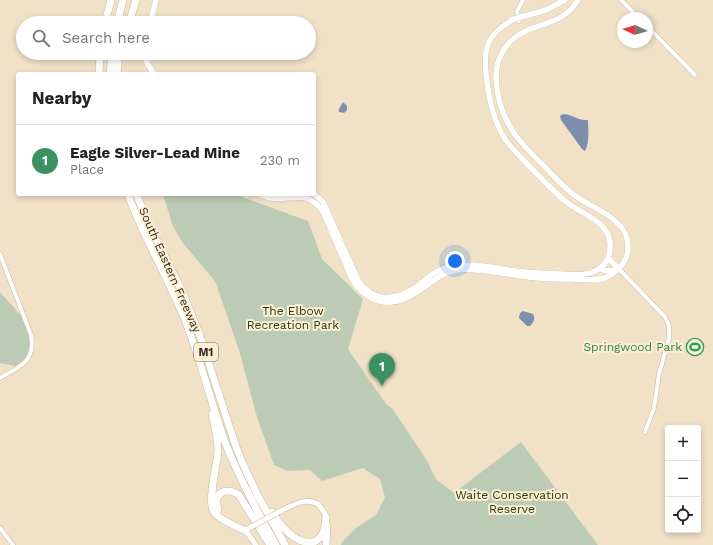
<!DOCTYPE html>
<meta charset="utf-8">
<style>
body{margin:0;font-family:"Work Sans",sans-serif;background:#f6f6f6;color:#222}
.controls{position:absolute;right:12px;bottom:12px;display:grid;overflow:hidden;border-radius:4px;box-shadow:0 2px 6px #0003}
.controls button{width:36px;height:36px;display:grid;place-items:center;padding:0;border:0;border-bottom:1px solid #e0e0e0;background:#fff;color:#222;font:20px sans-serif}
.compass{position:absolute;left:617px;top:12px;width:36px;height:36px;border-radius:50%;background:#fff;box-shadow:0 2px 6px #0003;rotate:274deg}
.you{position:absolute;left:455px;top:261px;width:14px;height:14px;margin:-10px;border:3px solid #fff;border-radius:50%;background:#1a73e8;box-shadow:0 0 0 6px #1a73e833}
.badge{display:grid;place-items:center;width:26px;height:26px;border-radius:50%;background:#3c9163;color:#fff;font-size:13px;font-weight:700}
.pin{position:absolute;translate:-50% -33px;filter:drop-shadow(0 1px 2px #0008)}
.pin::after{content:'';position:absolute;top:21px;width:14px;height:12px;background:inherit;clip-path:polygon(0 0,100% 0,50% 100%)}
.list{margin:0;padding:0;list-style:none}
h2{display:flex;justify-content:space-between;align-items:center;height:52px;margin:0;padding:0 16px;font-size:17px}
h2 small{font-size:13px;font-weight:400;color:#767676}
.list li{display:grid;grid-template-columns:26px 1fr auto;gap:12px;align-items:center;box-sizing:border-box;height:72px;padding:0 16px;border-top:1px solid #e0e0e0}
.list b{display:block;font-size:15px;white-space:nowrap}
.list p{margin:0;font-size:13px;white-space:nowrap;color:#767676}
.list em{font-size:13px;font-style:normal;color:#767676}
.icon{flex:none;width:22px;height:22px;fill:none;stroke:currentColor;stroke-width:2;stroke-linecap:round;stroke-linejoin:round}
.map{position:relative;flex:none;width:713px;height:545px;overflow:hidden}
.search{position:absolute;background:#fff;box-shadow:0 2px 6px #0003;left:16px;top:16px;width:300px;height:44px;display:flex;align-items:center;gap:10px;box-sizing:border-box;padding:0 14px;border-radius:22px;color:#767676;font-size:15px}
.panel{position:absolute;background:#fff;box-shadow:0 2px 6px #0003;left:16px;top:72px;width:300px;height:124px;border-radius:4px}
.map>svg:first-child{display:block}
.green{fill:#bccbb5}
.water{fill:#7e8eaf}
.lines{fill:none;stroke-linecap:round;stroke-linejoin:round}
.minor-casing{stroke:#c7b8a0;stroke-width:5}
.tertiary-casing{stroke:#c7b8a0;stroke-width:6}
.secondary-casing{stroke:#c7b8a0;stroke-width:6}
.motorway-casing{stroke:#c7b8a0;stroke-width:8}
.minor{stroke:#fff;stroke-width:4}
.tertiary{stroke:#fff;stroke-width:5}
.secondary{stroke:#fff;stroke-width:5.5}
.motorway{stroke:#fff;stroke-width:7}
.tertiary-bridge-casing{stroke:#c7b8a0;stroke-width:6;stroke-linecap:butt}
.secondary-bridge-casing{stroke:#c7b8a0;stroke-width:6;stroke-linecap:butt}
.tertiary-bridge{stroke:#fff;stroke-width:5}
.secondary-bridge{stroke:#fff;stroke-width:5.5}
.labels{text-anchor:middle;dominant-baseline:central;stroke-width:4;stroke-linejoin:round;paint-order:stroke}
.shield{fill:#fdeed4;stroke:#706758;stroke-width:1}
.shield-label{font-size:11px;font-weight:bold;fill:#332d23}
.street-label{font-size:12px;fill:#332d23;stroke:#fdeed4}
.park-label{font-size:12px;fill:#203d0c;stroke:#fdeed4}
.leisure-label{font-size:12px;fill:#27864d;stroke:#fdeed4;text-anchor:end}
</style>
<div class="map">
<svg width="713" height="545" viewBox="0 0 713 545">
<rect width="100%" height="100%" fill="#f0e1c7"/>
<!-- green -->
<path class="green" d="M163,194H240L242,197L308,221L322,259L363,299L348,349L386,404L392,408L427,461L436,479L454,493L521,442L598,545H341V543L356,528L376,515L385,497L380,479L363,468L322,481L310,470L288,471L274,465L257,417L239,350L215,281L182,242L172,224Z
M0,292L25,320L31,335V353L21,367L0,363Z"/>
<!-- water -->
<path class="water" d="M343,102L347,106V110L344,113L339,112V109Z
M563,114C572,114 578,121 588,120C588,130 590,141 585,151L582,149L561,120L560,116Z
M523,311L533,314C536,320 533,322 530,326H527L519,318L520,313Z"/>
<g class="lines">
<defs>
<path id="minor" d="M621,0L639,18
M519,21L517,11L523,0
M647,26L695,75
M0,254L31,335C36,361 20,367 0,378
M619,269L665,317L669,326V338L659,374L654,408L645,432
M0,528L13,545"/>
<path id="tertiary" d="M279,512C295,503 317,491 326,517
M248,529L246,531L256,545"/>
<path id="secondary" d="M521,17L546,10L565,0
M150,23L156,0
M145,53L147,63L154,74
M260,194C285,208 306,182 324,214L352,279C367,303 390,309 414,294C429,285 440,273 457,270C478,267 508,275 529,277C543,279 558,279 572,279C583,280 595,281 605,278C615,274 622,267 626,258C630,248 628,235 621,227C610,213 591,207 577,197C565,189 556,179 546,168C521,144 502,125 497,89C496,80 495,71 498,62C514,16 558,35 578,0
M274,194H285
M314,194L323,202L358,280C373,303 395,301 416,287C423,282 430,275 438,271C447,266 459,265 470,265C485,265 500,269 515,271C530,273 545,274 560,274C571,275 584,276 595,271C605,267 610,257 610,247C611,239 607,231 601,225C592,216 579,211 569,204C557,195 548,185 538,175C527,163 514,152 505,139C493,120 488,95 486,73C483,45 489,33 514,19
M608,258L619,269
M600,268L605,271L615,270"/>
<path id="motorway" d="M105,23L111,0
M117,23L123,0
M129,23L136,0
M99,74L100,53
M110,74L112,53
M117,74L119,53
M128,194C143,236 166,274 183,315C200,356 210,400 225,442C239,478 257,511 276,545
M136,194L152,231L182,291L199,333L234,441L242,462L258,496L285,545
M212,414C215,426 218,438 218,451C217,465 207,502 214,512C219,520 238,527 246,531
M218,510L216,501C219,490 229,488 239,495L270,545
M272,512C280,525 294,545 314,542C324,537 325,528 326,517
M326,545L327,527"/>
</defs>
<!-- minor casing -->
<use href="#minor" class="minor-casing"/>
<!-- tertiary casing -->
<use href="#tertiary" class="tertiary-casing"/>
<!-- secondary casing -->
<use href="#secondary" class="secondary-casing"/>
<!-- motorway casing -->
<use href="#motorway" class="motorway-casing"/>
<!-- minor -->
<use href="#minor" class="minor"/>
<!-- tertiary -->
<use href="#tertiary" class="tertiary"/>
<!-- secondary -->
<use href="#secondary" class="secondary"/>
<!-- motorway -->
<use href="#motorway" class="motorway"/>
<defs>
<path id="tertiary-bridge" d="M251,527L279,512"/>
<path id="secondary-bridge" d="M514,19L521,17"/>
</defs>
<!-- tertiary-bridge casing -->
<use href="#tertiary-bridge" class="tertiary-bridge-casing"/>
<!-- secondary-bridge casing -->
<use href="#secondary-bridge" class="secondary-bridge-casing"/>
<!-- tertiary-bridge -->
<use href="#tertiary-bridge" class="tertiary-bridge"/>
<!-- secondary-bridge -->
<use href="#secondary-bridge" class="secondary-bridge"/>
</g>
<!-- icons -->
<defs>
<symbol id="stadium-ring" viewBox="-11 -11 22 22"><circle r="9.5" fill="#fdeed4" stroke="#2e9e5b" stroke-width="1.5"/><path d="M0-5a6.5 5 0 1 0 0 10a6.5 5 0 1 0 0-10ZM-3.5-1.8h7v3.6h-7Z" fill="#2e9e5b"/></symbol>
</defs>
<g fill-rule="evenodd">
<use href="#stadium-ring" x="685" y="337" width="20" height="20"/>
</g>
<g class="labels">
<!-- shield labels -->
<rect class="shield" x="194" y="343" width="24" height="18" rx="3"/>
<g class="shield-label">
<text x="206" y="352">M1</text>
</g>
<!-- street labels -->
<g class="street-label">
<text transform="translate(170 270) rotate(66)">South Eastern Freeway</text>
</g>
<!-- park labels -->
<g class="park-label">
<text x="293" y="311">The Elbow<tspan x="293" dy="14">Recreation Park</tspan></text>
<text x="512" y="495">Waite Conservation<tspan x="512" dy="14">Reserve</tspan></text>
</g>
<!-- leisure labels -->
<g class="leisure-label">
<text x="682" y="347">Springwood Park</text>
</g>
</g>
</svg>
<div class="controls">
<button>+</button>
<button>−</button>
<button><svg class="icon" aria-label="locate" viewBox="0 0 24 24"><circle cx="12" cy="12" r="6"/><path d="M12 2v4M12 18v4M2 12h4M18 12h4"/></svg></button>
</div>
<svg class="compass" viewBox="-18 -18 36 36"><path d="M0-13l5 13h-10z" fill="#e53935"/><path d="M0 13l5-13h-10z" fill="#767676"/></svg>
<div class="you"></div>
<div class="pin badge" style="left:382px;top:386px">1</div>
<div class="search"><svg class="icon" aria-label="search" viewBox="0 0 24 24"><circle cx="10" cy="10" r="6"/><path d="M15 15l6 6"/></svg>Search here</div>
<section class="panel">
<h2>Nearby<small></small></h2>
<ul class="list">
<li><span class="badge">1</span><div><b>Eagle Silver-Lead Mine</b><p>Place</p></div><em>230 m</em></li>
</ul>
</section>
</div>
